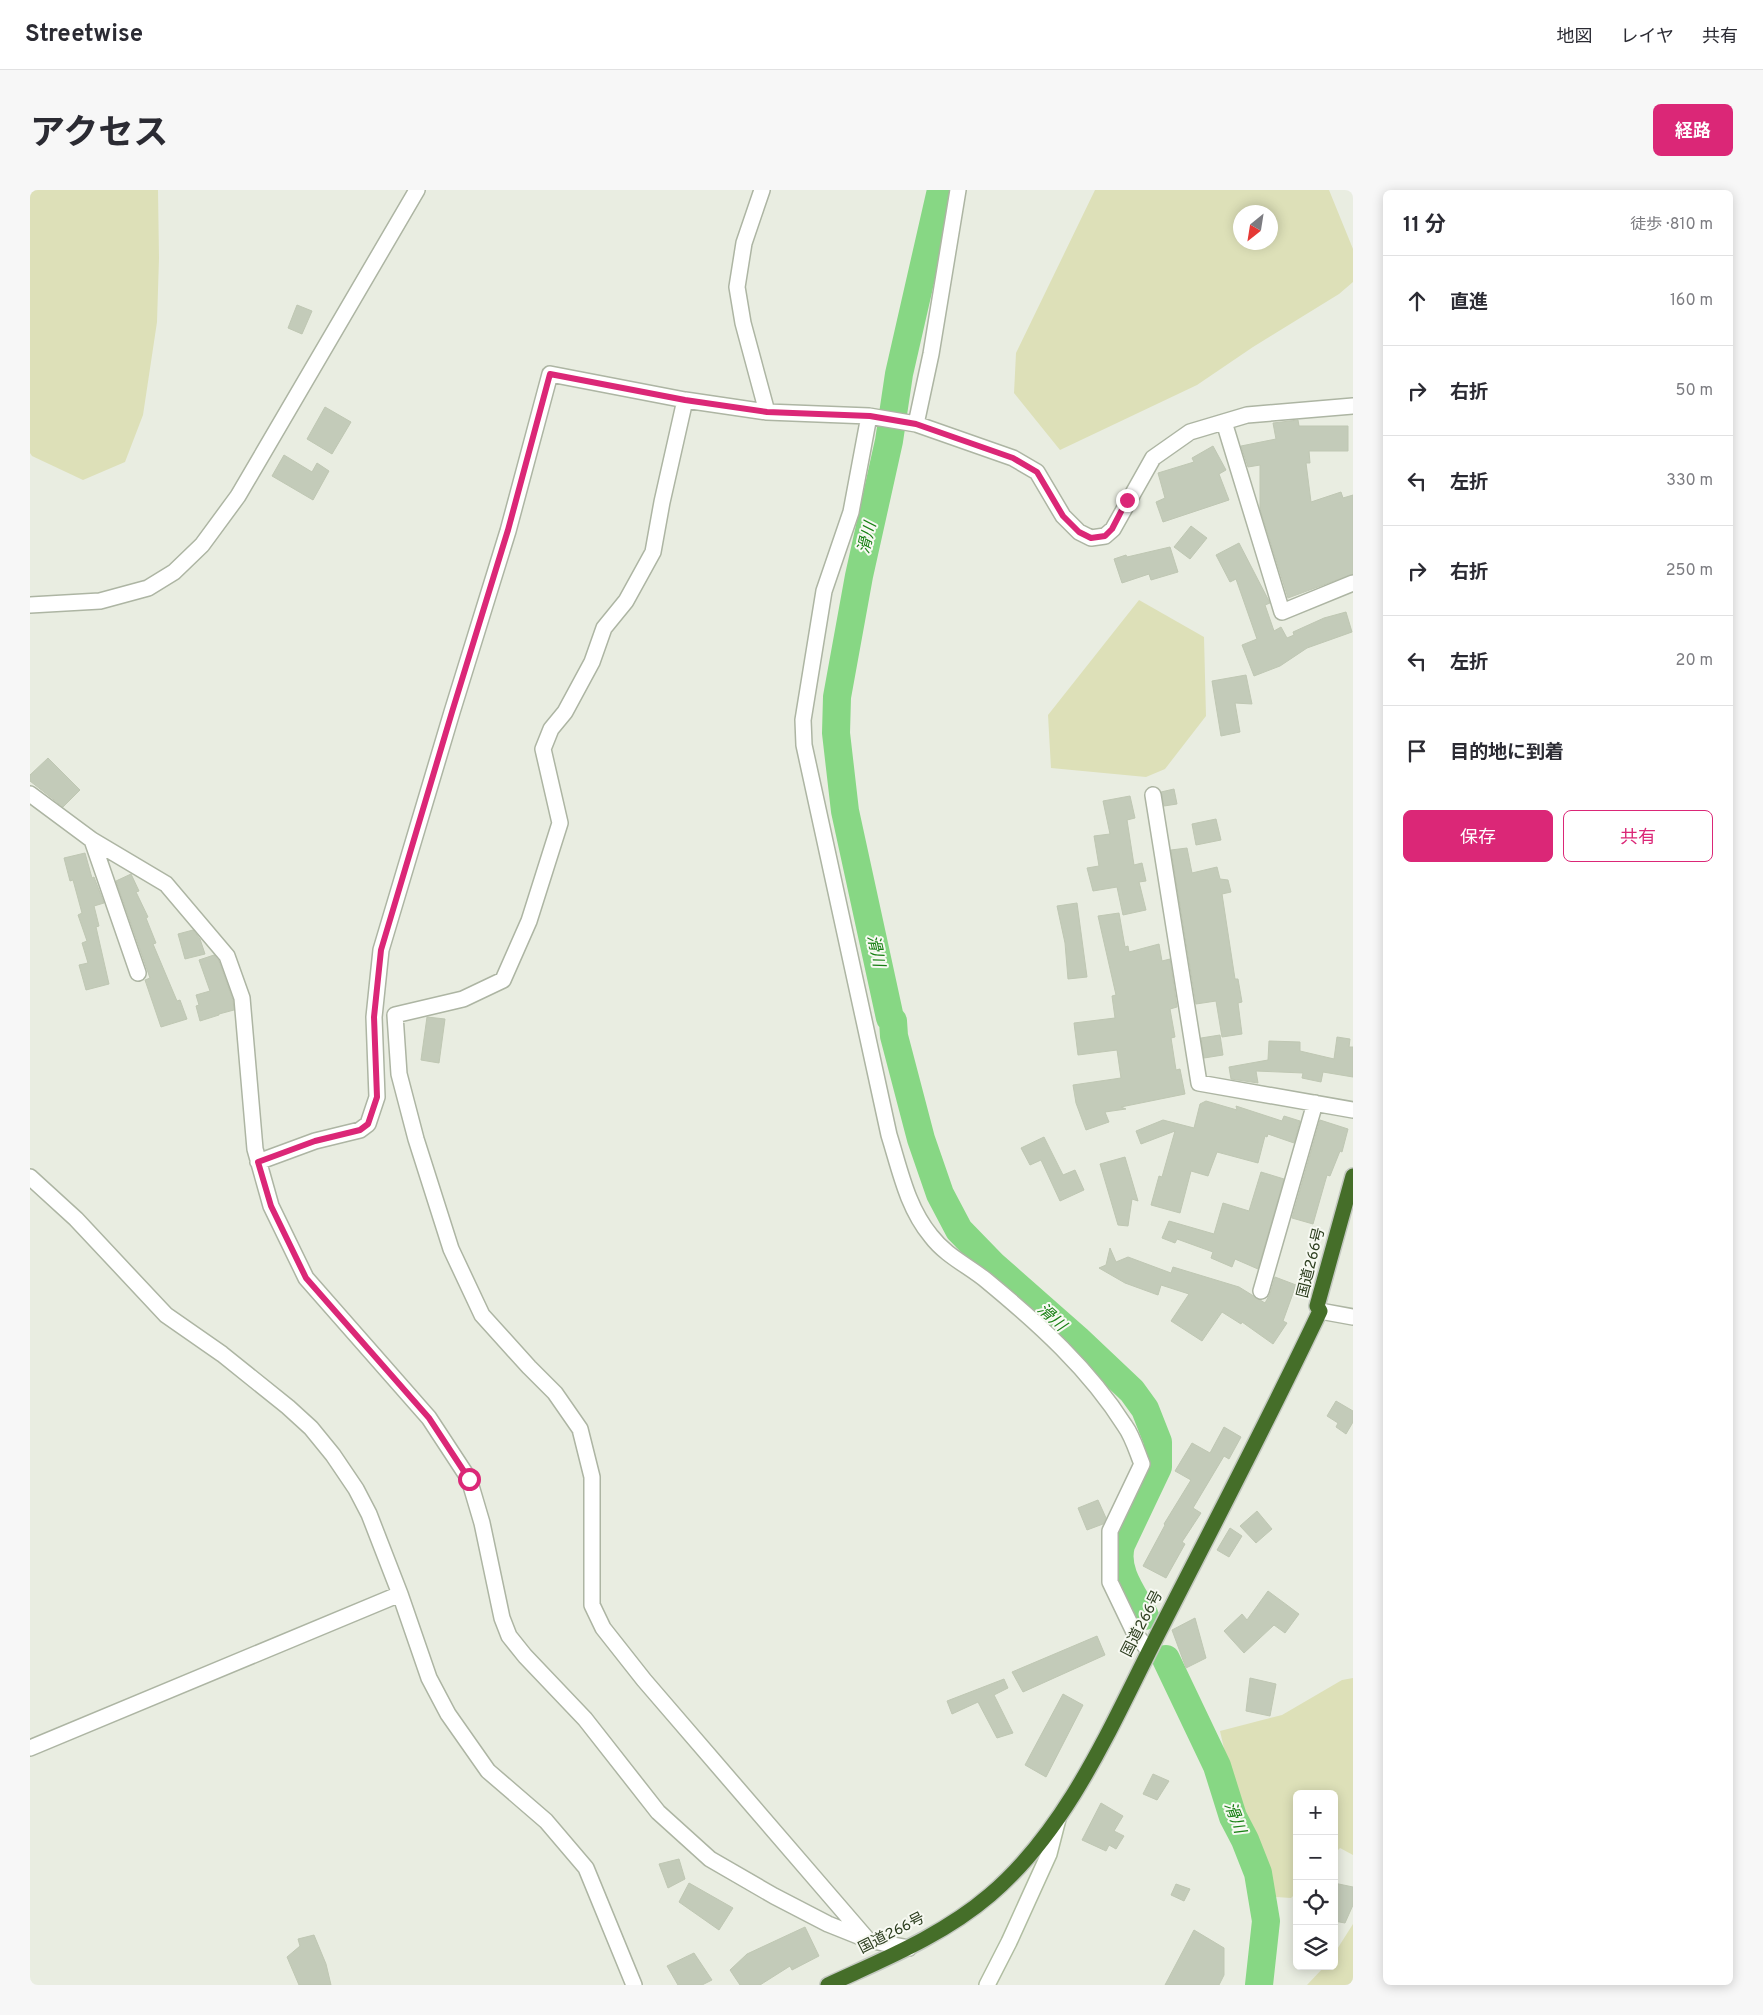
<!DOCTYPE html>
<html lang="ja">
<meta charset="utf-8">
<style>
body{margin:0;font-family:Overpass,"Noto Sans JP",sans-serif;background:#f7f7f7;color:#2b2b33}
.controls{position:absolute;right:15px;bottom:15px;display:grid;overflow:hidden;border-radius:8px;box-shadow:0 2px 12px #0003}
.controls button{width:45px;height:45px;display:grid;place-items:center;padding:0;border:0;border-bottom:1px solid #e1e1e2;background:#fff;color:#2b2b33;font:25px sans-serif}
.compass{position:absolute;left:1203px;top:15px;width:45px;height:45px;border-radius:50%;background:#fff;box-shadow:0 2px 12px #0003;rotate:210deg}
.stop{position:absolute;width:15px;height:15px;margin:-11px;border:4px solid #db2777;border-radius:50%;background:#fff}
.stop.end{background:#db2777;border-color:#fff;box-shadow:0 1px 5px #0008}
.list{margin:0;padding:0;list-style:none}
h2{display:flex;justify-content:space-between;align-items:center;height:65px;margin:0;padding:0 20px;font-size:21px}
h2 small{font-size:16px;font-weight:400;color:#7c7c81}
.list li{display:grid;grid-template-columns:32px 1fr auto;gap:15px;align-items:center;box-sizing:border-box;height:90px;padding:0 20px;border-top:1px solid #e1e1e2}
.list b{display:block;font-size:19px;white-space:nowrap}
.list em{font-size:16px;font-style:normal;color:#7c7c81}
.actions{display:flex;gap:10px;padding:15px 20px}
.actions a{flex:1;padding:11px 0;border:1px solid #db2777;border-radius:8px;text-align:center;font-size:18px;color:#db2777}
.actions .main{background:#db2777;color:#fff}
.icon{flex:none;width:28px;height:28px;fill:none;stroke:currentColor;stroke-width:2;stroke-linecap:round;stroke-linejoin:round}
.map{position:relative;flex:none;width:1323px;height:1795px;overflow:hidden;border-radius:8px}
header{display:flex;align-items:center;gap:30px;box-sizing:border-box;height:70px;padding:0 25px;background:#fff;border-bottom:1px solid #e1e1e2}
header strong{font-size:24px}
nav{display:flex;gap:28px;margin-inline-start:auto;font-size:18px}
.intro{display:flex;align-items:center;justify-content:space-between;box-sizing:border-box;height:120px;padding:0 30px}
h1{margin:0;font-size:35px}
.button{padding:12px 22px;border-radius:8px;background:#db2777;color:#fff;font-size:18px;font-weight:700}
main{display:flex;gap:30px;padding:0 30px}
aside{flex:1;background:#fff;border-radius:8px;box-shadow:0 2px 12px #0003}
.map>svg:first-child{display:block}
.green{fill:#dde0b8;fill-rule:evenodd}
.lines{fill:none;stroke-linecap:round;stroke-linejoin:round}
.river{stroke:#87d784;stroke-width:28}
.building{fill:#c3cbb9;stroke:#bfc7b3}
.street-casing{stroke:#adb5a3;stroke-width:18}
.secondary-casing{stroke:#b0bda1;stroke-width:18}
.highway-casing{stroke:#c4c9c1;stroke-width:18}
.street{stroke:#fff;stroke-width:15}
.secondary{stroke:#fff;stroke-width:15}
.highway{stroke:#456e29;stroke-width:15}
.route{stroke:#db2777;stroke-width:6}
.labels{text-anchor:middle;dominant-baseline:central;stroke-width:4;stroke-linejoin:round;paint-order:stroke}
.street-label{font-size:15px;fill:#2e3f20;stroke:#f7f9f2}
.water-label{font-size:16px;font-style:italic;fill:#188014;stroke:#f7f9f2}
</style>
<header>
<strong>Streetwise</strong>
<nav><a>地図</a><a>レイヤ</a><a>共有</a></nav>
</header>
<div class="intro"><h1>アクセス</h1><a class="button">経路</a></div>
<main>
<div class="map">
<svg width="1323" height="1795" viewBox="0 0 1323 1795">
<rect width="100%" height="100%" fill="#e9ede1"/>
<!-- green -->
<path class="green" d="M0,0H128L129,68L127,132L113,225L95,272L53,290L2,266L0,263Z
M1065,0H1299L1323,59V92L1309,104L1223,157L1167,195L1030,260L984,203L986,163ZM1240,22V52H1210V22Z
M1109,410L1174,447L1176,526L1135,579L1116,587L1021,578L1018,525Z
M1323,1488V1665L1310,1658L1304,1664V1604H1267V1702L1261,1708L1246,1707L1198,1576L1190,1541L1252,1525L1312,1490Z
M1323,1734V1795H1277L1295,1776H1304V1764Z"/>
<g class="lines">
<!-- river -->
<path class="river" d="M911,0L869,184L859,251L829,386L807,507L806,543L815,621L860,828L863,831L864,846L891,949L910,1004L929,1040L963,1075L1047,1149L1102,1201L1115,1219L1128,1252V1277L1091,1355C1084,1381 1103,1404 1115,1426
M1136,1469L1187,1576L1203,1627L1215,1650L1228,1683L1236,1731L1229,1795"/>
</g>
<!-- building -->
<path class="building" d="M267,115L282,121L272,144L258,138Z
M295,217L321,232L302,264L277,249Z
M1268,230L1269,236H1318V261H1279L1280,273H1276L1281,312L1311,302L1313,308L1323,305V384L1258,408L1230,319V275L1218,277L1211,256L1246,249L1243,233Z
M1183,256L1196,280L1189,284L1199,310L1133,332L1126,312L1135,308L1128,283L1164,272L1162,268Z
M254,265L282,282L287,273L299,281L283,310L242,286Z
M1161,336L1177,348L1160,369L1144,357Z
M1209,353L1240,413L1235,415L1244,441L1251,437L1257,448L1264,445L1263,442L1294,428L1316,422L1322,442L1277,458L1250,476L1224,486L1212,455L1227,449L1206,389L1200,392L1186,365Z
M1140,357L1148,382L1121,390L1119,384L1092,393L1084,369L1096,365L1097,367Z
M1216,485L1222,514L1205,513L1210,542L1191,546L1182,491Z
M18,568L50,600L33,617L0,591V585Z
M1144,599L1147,614L1134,616L1131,602Z
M1100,606L1105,628L1097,630L1104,675L1112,673L1116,691L1109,692L1116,720L1093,725L1087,697L1063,701L1057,678L1069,676L1064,646L1080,644L1073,611Z
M1186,629L1191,650L1166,655L1162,634Z
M1157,658L1162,683L1187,677L1190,689L1198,690L1201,702L1192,704L1205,789H1208L1212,812L1208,813L1212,844L1192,847L1186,811L1166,814L1141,660Z
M55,663L62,688L64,687L74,713L64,716L69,736L66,737L79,794L56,800L49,775L58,773L52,753L57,751L48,725L52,723L43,690L40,691L34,668Z
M101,684L109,701L106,702L118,727L116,728L126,753L123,754L147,811L150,810L157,829L131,837L115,790L120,788L86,691Z
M1047,713L1057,787L1038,789L1035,753L1027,716Z
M1089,723L1095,757L1098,756L1099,762L1129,754L1132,771L1140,769L1147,817L1140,819L1145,847L1141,848L1146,880L1150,879L1155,904L1091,917L1096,919L1075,922L1079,932L1056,940L1046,913L1043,895L1091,888L1087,860L1048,865L1044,833L1085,828L1082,806L1086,805L1068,726Z
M163,740L170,749L175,764L155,769L148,744Z
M184,765L189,771L203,810L204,820L189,824V825L170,831L166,816L169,815L166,805L180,801L169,770Z
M397,827L415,829L409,873L391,870Z
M1190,845L1193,865L1174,868L1171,848Z
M1307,847L1320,849L1319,857H1323V887L1293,882L1291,892L1272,888L1273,883L1226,881L1228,893L1201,889L1199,877L1238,870L1239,851L1270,852V861L1304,869Z
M1176,911L1207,920L1206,916L1252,931L1254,926L1270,931L1264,953L1238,944L1237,947L1235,946L1228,973L1187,962L1178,986L1161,981L1150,1023L1121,1015L1129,986L1132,987L1145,941L1111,954L1106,941L1133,930L1164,938L1170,914Z
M1290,930L1318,939L1312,962L1310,961L1300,986L1297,985L1283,1034L1262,1028Z
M1014,947L1033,985L1045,980L1054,1000L1030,1011L1011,970L1000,975L991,958Z
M1095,967L1108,1011L1102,1009L1098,1036L1088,1035L1070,974Z
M1231,982L1254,989L1228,1079L1205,1069L1202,1077L1181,1068L1183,1062L1147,1049L1145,1053L1132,1048L1139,1031L1184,1044L1193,1013L1219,1021Z
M1080,1058L1086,1072L1098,1067L1141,1083L1143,1077L1209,1097L1235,1113L1240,1104L1245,1087L1266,1095L1253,1131L1257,1133L1243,1154L1212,1132L1211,1134L1192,1122L1172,1151L1141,1131L1159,1104L1131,1095L1128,1105L1095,1093L1069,1078L1076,1075Z
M1306,1211L1323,1221V1232L1316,1244L1306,1237L1308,1233L1297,1226Z
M1194,1237L1211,1247L1199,1269L1194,1266L1163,1318L1171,1323L1152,1352L1155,1354L1136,1388L1113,1376L1135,1335L1134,1334L1161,1290L1145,1281L1162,1253L1180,1263Z
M1068,1310L1076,1328L1073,1334L1057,1340L1048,1318Z
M1227,1321L1242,1339L1226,1353L1210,1336Z
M1200,1338L1212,1346L1199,1367L1187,1360Z
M1238,1401L1269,1424L1255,1443L1244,1435L1214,1463L1194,1441L1212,1424L1217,1430Z
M1165,1428L1176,1468L1156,1478L1142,1440Z
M1067,1446L1075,1465L993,1502L982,1482Z
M1220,1488L1246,1494L1240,1526L1216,1521Z
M974,1489L978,1498L964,1505L983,1543L967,1548L948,1512L922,1524L917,1511Z
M1033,1504L1053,1515L1016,1587L995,1575Z
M1123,1584L1139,1591L1127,1610L1113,1604Z
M1071,1613L1093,1626L1084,1641L1094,1646L1086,1659L1079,1655L1076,1661L1052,1650Z
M649,1669L655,1689L638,1698L629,1674Z
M659,1693L703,1718L689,1740L649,1712Z
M1304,1693L1323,1697V1715L1315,1733L1304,1731Z
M1146,1694L1160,1699L1154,1711L1141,1705Z
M775,1737L789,1766L762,1780L760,1776L730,1795H710L700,1780L717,1764Z
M1164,1740L1194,1758V1785L1189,1795H1135Z
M284,1745L296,1774L301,1795H269L257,1767L270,1756L268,1749Z
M664,1763L682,1790L672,1795H648L637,1776Z"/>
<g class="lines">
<defs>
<path id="street" d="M732,0L714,53L707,97L713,133L737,222
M655,210L632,312L623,362L596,411L574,438L562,472L535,522L521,539L513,559L530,633L499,731L473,790L433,809L365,825L369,884L386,949L421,1059L452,1125L499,1177L525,1203L550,1239L562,1287V1415L573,1438L614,1490L838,1750
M839,226L821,322L794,401L773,530L774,555L859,945C870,980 877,1017 901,1046C916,1066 939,1076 957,1091C1009,1134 1059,1179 1095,1236C1103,1247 1107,1262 1112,1274L1080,1341V1392L1104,1442L1119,1461
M1194,232L1252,422L1323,393
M886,234L901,164L928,0
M0,415L70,411L118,398L144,382L172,355L208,306L387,0
M0,604L62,650L136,694L197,766L212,808L225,959L241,1016L276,1088L399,1228L439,1289L452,1333L472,1428L479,1446L495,1466L555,1529L628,1622L680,1669L744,1706L798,1734L838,1750L879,1758
M1123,605L1169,893L1323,920
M62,650L108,783
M228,972L285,951L330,940L338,934L347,907L344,827L351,760L422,522L478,341L520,184L655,210L737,222L839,226L886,234L983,268L1007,282L1033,326L1049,342L1061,348L1075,346L1083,339L1123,268L1160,242L1217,225L1323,216
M0,987L46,1029L136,1125L192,1164L258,1217L281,1238L303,1265L326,1299L339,1324L370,1404L399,1488L418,1524L458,1581L516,1631L556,1678L604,1795
M1231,1101L1285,913
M1290,1121L1323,1127
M0,1558L370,1404"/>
<path id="secondary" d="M957,1795L979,1752L1019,1664L1028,1629"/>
<path id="highway" d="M798,1795C854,1769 912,1746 960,1705C1042,1635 1084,1528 1133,1434C1186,1330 1240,1227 1290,1121L1287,1116L1323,986"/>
</defs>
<!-- street casing -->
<use href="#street" class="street-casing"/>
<!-- secondary casing -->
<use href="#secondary" class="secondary-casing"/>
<!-- highway casing -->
<use href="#highway" class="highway-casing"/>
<!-- street -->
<use href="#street" class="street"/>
<!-- secondary -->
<use href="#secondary" class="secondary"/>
<!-- highway -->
<use href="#highway" class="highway"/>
</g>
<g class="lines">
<!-- route -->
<path class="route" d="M439,1289L399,1228L276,1088L241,1016L228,972L285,951L330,940L338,934L347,907L344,827L351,760L422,522L478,340L520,184L655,210L737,222L840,226L886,234L983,268L1007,282L1033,326L1049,342L1061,348L1075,346L1082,339L1097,310"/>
</g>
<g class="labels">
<!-- street labels -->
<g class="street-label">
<text transform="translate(1282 1073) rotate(-76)">国道266号</text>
<text transform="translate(1113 1434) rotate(-63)">国道266号</text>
<text transform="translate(862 1744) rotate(-27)">国道266号</text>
</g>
<!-- water labels -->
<g class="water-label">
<text transform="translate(838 348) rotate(-77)">滑川</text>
<text transform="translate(845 761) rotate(78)">滑川</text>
<text transform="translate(1021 1128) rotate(42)">滑川</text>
<text transform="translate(1204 1628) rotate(69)">滑川</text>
</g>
</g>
</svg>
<div class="controls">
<button>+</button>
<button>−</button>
<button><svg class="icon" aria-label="locate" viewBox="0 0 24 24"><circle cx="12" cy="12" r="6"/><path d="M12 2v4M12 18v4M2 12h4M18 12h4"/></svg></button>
<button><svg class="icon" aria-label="layers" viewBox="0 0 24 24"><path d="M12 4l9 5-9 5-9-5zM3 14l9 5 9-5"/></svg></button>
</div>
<svg class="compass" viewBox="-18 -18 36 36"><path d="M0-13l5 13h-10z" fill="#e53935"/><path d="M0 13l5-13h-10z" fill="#7c7c81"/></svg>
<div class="stop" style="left:439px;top:1289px"></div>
<div class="stop end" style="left:1097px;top:310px"></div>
</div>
<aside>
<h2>11 分<small>徒歩 · 810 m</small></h2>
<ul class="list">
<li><svg class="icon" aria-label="ahead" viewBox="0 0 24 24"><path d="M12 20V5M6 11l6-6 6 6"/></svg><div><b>直進</b></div><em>160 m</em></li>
<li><svg class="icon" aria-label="right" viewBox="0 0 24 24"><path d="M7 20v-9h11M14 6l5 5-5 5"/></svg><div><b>右折</b></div><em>50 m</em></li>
<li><svg class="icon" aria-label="left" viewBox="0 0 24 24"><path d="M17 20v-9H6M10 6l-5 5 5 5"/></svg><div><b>左折</b></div><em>330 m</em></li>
<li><svg class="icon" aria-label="right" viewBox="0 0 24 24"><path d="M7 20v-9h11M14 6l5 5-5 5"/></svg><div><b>右折</b></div><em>250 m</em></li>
<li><svg class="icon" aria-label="left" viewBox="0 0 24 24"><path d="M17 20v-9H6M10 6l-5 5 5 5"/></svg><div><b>左折</b></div><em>20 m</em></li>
<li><svg class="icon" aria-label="arrive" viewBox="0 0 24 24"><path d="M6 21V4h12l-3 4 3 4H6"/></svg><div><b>目的地に到着</b></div></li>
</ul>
<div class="actions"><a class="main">保存</a><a>共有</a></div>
</aside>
</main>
